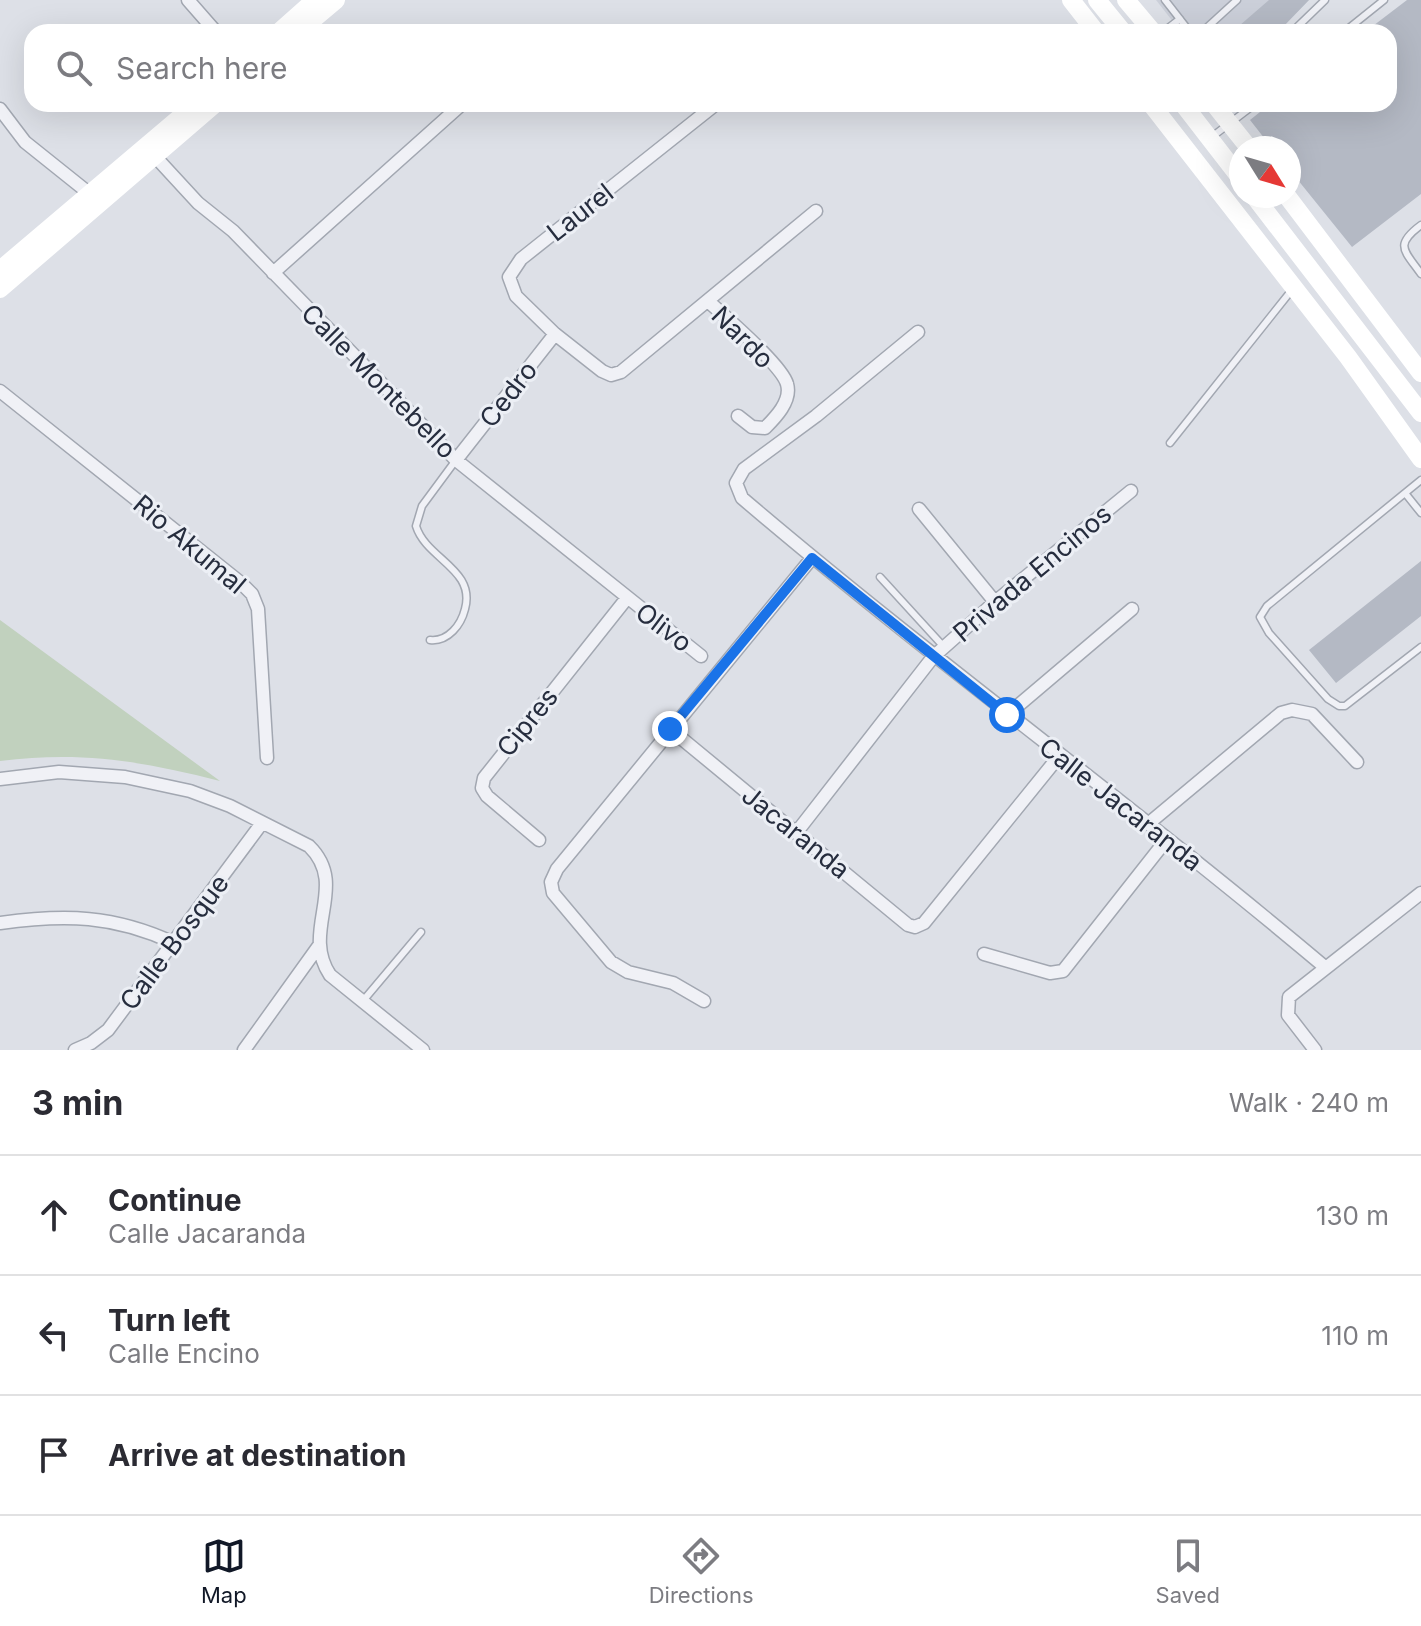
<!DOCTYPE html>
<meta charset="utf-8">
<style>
body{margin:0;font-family:Inter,sans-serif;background:#f7f7f7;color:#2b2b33}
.compass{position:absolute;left:1229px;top:136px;width:72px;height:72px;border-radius:50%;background:#fff;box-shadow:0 8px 32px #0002;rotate:127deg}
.stop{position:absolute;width:24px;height:24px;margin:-18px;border:6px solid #1a73e8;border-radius:50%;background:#fff}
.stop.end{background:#1a73e8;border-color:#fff;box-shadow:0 2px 8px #0008}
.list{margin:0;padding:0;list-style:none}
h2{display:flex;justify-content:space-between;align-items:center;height:104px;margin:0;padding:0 32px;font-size:34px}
h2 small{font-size:26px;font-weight:400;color:#7c7c81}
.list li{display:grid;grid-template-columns:52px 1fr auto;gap:24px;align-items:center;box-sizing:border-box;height:120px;padding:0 32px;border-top:2px solid #e1e1e2}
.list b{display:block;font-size:30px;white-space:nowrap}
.list p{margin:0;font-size:26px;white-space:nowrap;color:#7c7c81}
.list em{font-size:26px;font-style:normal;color:#7c7c81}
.icon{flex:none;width:44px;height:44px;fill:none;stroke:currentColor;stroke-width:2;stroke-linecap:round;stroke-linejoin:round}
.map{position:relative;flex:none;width:1421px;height:1050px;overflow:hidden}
.search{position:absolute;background:#fff;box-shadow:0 8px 32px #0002;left:24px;right:24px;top:24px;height:88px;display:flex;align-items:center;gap:20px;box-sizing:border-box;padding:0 28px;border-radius:24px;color:#7c7c81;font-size:30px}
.sheet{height:464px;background:#fff}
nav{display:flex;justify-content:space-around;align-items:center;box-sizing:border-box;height:112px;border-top:2px solid #e1e1e2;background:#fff;font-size:22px;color:#7c7c81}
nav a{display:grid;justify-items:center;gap:4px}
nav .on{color:#111827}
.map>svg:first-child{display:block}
.built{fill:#cbcfd9}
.green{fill:#c1d1be}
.building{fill:#b4b9c4}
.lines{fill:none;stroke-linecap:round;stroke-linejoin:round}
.lane-casing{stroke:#a2a7b1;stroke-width:9}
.street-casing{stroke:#a2a7b1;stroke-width:15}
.lane{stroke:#f0f1f6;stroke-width:6}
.street{stroke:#f0f1f6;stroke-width:12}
.secondary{stroke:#fff;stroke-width:18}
.route{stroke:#1a73e8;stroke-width:10}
.labels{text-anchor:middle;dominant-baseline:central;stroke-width:6;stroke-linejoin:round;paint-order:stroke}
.street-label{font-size:26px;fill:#262d3e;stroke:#eceff5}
</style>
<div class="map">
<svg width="1421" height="1050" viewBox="0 0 1421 1050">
<rect width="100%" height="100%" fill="#dde0e7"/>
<!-- built -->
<path class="built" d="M1156,0H1309L1278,32H1181Z"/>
<!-- green -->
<path class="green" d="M0,620L220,781C141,761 82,751 0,761Z"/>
<!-- building -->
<path class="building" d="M1269,0H1309L1278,32H1232Z
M1407,0H1421V194L1352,247L1289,169V148H1272L1250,120L1270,104H1389V32H1365Z
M1421,561V616L1336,683L1309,650Z"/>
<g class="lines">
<defs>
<path id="lane" d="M1165,0L1190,32
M1163,32L1180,19
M1202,32L1237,0
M1292,32L1325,0
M1344,32L1384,0
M1213,136L1255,104
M1421,225C1394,245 1404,250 1421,274
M1170,443L1291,291
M1405,493L1421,480
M1421,513L1405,493L1267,606L1260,617L1269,633L1328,699L1339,706H1345L1421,647
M880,577L944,647
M430,640C439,641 446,638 453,631C459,625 463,617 465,609C476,569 426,559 416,526L422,506L456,460
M362,1002L421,932"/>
<path id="street" d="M188,0L216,32
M716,104L521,259L509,277L516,296L555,334L602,371L611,375L621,372L816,211
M0,109L25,142L95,198
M151,152L198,203L233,231L456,460L701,656
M273,273L462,104
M708,301C724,316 782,365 787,384C792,401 775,418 765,428L752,427L738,416
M918,332L816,416L744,469L736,483L742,498C932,660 1135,807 1326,968
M0,391L241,583L252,594L258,609L267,758
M456,460L555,334
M919,509L995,602
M1007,715L1132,609
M670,729L908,925L915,927L924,923L1060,755
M0,779L59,772L125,777L190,791L230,806L309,846C350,886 300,930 330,975L423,1050
M1148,824L1281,713L1292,710L1312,714L1357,762
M796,833L933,657L995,602L1131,491
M539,840L487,796L482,788L484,778L627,598
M0,923C65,914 114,915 174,943
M984,954L1050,973L1063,971L1167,839
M704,1001L673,983L628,972L611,962L553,893L551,882L557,869L812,558
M75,1050L91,1043L108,1030L262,823
M244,1050L318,947
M1315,1050L1288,1015L1289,997L1421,893"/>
</defs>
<!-- lane casing -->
<use href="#lane" class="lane-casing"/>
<!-- street casing -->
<use href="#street" class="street-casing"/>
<!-- lane -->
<use href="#lane" class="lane"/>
<!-- street -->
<use href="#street" class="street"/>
<!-- secondary -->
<path class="secondary" d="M1071,0L1096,32
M1097,0L1123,32
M1126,0L1153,32
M279,32L315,0
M298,32L336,0
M1151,104L1348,357L1421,459
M1183,104L1241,179
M1214,104L1249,148
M1254,196L1421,413
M1287,196L1421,373
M0,270L191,108
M0,289L215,104"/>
</g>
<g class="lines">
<!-- route -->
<path class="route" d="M670,729L812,558L1007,715"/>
</g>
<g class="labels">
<!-- street labels -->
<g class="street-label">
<text transform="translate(580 212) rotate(-38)">Laurel</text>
<text transform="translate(743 337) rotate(45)">Nardo</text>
<text transform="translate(379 381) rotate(45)">Calle Montebello</text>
<text transform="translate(508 394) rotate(-52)">Cedro</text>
<text transform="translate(190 544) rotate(40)">Rio Akumal</text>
<text transform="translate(1032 573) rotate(-40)">Privada Encinos</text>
<text transform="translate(664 627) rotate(37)">Olivo</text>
<text transform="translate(527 722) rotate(-51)">Cipres</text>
<text transform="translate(1121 804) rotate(38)">Calle Jacaranda</text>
<text transform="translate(796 832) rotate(39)">Jacaranda</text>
<text transform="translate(174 942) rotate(-53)">Calle Bosque</text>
</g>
</g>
</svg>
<svg class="compass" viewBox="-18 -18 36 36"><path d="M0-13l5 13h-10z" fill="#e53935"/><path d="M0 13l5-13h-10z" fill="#7c7c81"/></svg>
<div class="stop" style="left:1007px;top:715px"></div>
<div class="stop end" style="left:670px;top:729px"></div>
<div class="search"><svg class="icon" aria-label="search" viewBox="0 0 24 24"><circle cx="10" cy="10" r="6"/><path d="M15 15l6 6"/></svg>Search here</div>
</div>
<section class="sheet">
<h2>3 min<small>Walk · 240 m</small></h2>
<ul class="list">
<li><svg class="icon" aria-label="ahead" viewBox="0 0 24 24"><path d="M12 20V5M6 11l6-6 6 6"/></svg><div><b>Continue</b><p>Calle Jacaranda</p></div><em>130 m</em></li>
<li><svg class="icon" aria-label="left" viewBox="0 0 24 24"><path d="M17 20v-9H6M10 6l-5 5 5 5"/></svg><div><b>Turn left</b><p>Calle Encino</p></div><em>110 m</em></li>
<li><svg class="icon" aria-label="arrive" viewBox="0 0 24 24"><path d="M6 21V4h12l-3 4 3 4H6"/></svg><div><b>Arrive at destination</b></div></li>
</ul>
</section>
<nav>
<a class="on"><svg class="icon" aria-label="map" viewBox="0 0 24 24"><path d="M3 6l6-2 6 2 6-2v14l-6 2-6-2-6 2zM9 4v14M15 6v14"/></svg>Map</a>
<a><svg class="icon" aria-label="directions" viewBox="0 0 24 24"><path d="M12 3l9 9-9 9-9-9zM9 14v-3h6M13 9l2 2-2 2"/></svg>Directions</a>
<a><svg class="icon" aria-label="saved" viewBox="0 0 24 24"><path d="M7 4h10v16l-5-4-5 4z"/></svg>Saved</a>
</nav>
